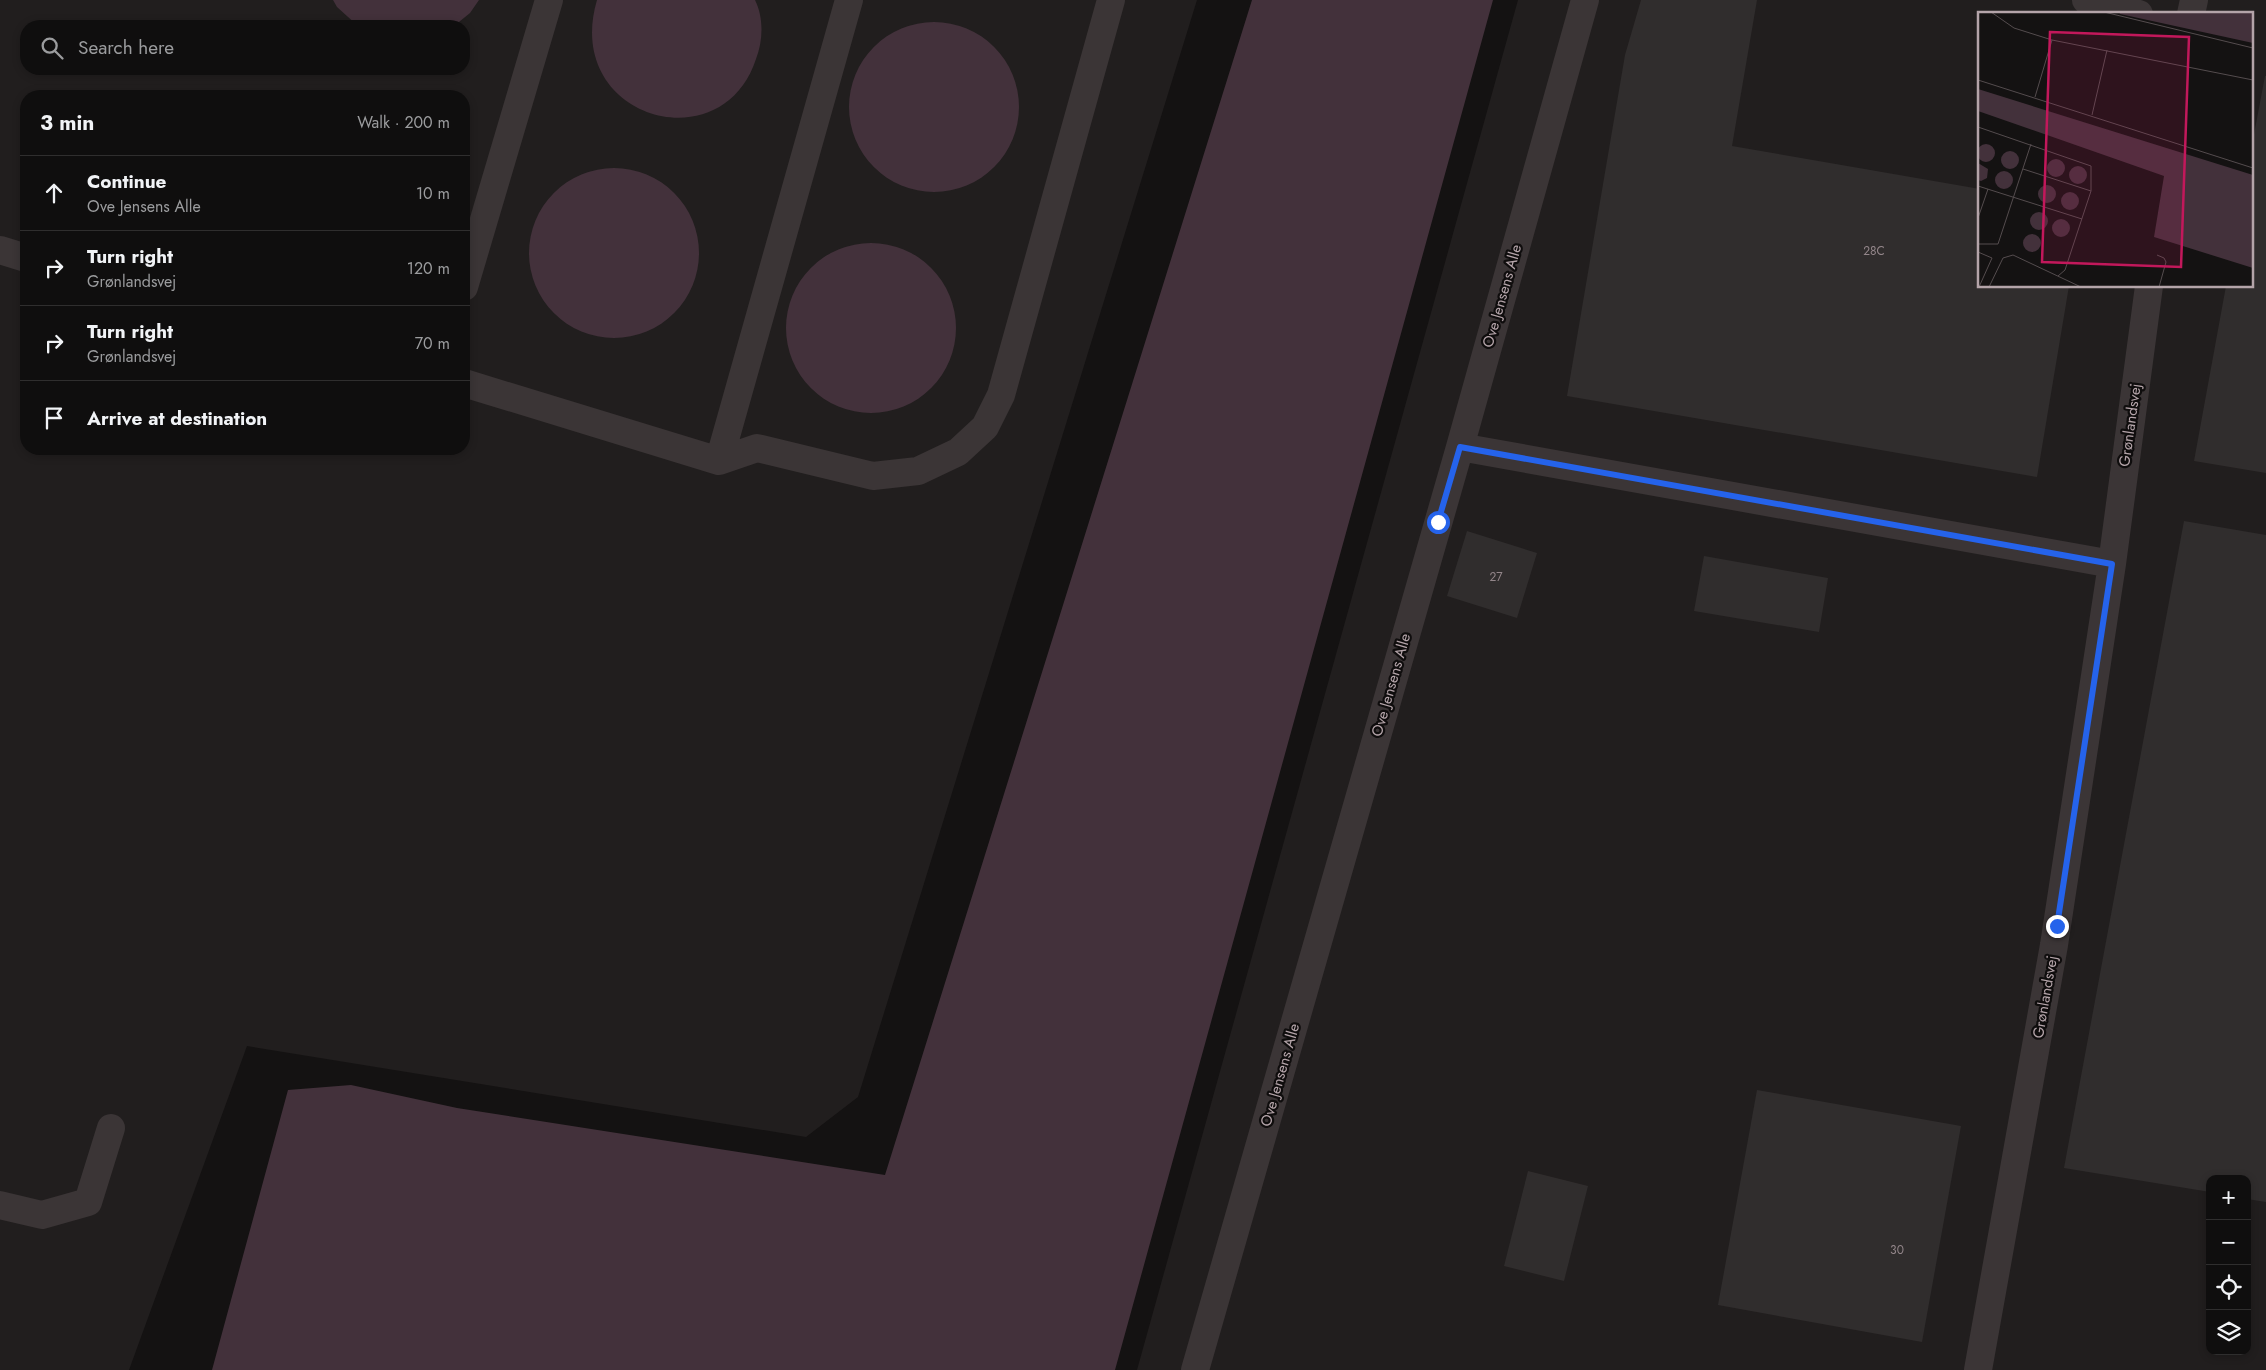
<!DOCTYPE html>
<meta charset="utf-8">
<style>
body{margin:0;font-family:Jost,sans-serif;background:#1d1c1c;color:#f1f3f6}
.controls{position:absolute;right:15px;bottom:15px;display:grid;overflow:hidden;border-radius:10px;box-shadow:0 2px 8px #0003}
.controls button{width:45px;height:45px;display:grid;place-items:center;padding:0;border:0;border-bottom:1px solid #2f2e2e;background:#0f0e0e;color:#f1f3f6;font:25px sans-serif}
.stop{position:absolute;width:15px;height:15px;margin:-11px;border:4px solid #2563eb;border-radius:50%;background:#fff}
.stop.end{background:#2563eb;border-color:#fff;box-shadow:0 1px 5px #0008}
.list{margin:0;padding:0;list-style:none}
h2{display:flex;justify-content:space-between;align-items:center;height:65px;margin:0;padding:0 20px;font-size:21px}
h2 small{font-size:16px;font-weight:400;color:#9b9c9e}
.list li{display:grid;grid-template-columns:32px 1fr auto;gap:15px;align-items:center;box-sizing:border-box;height:75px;padding:0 20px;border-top:1px solid #2f2e2e}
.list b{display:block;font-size:19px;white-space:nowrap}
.list p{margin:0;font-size:16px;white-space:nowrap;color:#9b9c9e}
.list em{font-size:16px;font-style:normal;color:#9b9c9e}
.icon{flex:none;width:28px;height:28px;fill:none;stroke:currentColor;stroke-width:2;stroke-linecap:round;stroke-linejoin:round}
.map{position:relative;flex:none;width:2266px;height:1370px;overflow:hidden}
.search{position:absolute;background:#0f0e0e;box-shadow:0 2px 8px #0003;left:20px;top:20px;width:450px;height:55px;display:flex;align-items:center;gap:12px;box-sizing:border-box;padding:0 18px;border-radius:20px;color:#9b9c9e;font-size:19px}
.panel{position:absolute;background:#0f0e0e;box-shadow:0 2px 8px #0003;left:20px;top:90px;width:450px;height:365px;border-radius:20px}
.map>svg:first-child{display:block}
.built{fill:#211e1e;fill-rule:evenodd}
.water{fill:#43313b}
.building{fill:#302d2d}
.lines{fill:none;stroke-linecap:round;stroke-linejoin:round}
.minor{stroke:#3b3536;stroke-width:28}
.route{stroke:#2563eb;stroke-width:6}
.labels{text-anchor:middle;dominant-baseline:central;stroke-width:4.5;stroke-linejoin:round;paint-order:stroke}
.number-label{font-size:12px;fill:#93868a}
.street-label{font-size:15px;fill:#b4a4a9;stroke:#0f0d0d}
.inset-road{fill:none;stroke:#544c4e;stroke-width:1}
.view{fill:#c2185b;fill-opacity:0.15;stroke:#c2185b;stroke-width:2.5}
.inset-edge{fill:none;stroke:#b4a4a9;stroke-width:2.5}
</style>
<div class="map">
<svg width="2266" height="1370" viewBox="0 0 2266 1370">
<rect width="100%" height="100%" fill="#141212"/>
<!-- built -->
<path class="built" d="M0,0H1197L858,1097L806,1137L247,1046L129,1370H0ZM26,26H464V69H26ZM26,96H464V449H26Z
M1518,0H2266V1370H1137ZM1980,14H2252V286H1980ZM2210,1179H2247V1351H2210Z"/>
<!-- water -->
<path class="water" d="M333,0H479L470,13L454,26H358L337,7Z
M597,0H755C764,18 763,41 756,59C722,164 562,118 597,0Z
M1252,0H1493L1115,1370H212L288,1090L351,1085L457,1108L885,1175Z
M849 107a85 85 0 1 1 170 0a85 85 0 1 1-170 0Z
M529 253a85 85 0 1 1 170 0a85 85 0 1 1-170 0Z
M786 328a85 85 0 1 1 170 0a85 85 0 1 1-170 0Z"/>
<!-- building -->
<path class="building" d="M1641,0H1757L1732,146L1980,189V286H2069L2037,477L1567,396L1625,55Z
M2265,76H2266V473L2194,461L2226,286H2252V145Z
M2184,521L2266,535V1202L2247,1199V1179H2210V1192L2064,1168Z
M1467,531L1537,553L1517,618L1447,596Z
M1704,556L1828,578L1819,632L1694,611Z
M1757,1090L1961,1126L1922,1342L1718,1305Z
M1528,1171L1588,1186L1564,1281L1504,1266Z"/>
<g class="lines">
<!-- minor -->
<path class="minor" d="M2086,0L2139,14
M2191,14L2194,0
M0,250L26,258
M464,287L549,0
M464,383L719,461L757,448L873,476L918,471L958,452L985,427L1001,395L1111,0
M1460,447L2112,564
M719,461L849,0
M0,1205L42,1215L88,1202L111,1128
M1195,1370L1460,447L1585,0
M1978,1370L2054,945L2112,564L2149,286"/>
</g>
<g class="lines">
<!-- route -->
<path class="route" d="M1438,522L1460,447L2112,564L2057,926"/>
</g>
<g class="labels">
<!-- number labels -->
<g class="number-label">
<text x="1874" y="251">28C</text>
<text x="1496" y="577">27</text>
<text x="1897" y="1250">30</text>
</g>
<!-- street labels -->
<g class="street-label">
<text transform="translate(1502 296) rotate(-74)">Ove Jensens Alle</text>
<text transform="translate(2130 425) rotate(-82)">Grønlandsvej</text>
<text transform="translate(1391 685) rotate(-74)">Ove Jensens Alle</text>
<text transform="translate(2045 997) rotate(-80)">Grønlandsvej</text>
<text transform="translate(1280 1075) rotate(-74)">Ove Jensens Alle</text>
</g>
</g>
<!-- overview -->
<g transform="translate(1978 12)">
<rect width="275" height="275" fill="#141212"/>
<path d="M141,0H275V31L142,2ZM0,77L275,163V256L176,225L186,164L0,99ZM-1 141a9 9 0 1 1 18 0a9 9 0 1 1-18 0ZM23 148a9 9 0 1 1 18 0a9 9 0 1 1-18 0ZM69 156a9 9 0 1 1 18 0a9 9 0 1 1-18 0ZM0,151L10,157L9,166L3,169L0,168ZM91 163a9 9 0 1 1 18 0a9 9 0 1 1-18 0ZM17 168a9 9 0 1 1 18 0a9 9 0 1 1-18 0ZM60 182a9 9 0 1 1 18 0a9 9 0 1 1-18 0ZM83 189a9 9 0 1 1 18 0a9 9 0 1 1-18 0ZM52 209a9 9 0 1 1 18 0a9 9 0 1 1-18 0ZM74 216a9 9 0 1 1 18 0a9 9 0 1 1-18 0ZM45 231a9 9 0 1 1 18 0a9 9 0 1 1-18 0Z" fill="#43313b"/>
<path class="inset-road" d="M13,0L36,16L74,28L275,68M126,0L275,36M0,68L275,156M57,85L74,28M114,103L129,38M0,115L113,154V179L87,258L80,264M45,157L113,179M0,174L104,207M0,206L10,177M0,232H20L53,132M0,240L14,246L1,275M179,243L186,246L188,250L181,275M11,275L25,246L35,243L103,275"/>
<path class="view" d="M72,20L211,25L203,255L64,250Z"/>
<rect width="275" height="275" class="inset-edge"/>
</g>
</svg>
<div class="controls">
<button>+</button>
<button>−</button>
<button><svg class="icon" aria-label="locate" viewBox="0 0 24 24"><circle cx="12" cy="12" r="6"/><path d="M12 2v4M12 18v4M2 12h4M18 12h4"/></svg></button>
<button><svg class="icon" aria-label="layers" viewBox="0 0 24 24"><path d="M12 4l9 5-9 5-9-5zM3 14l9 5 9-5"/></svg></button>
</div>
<div class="stop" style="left:1438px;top:522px"></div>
<div class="stop end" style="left:2057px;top:926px"></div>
<div class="search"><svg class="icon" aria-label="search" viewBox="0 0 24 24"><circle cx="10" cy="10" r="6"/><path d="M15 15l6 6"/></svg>Search here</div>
<section class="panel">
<h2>3 min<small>Walk · 200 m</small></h2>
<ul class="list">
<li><svg class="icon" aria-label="ahead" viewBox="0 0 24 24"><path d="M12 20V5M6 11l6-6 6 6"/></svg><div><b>Continue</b><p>Ove Jensens Alle</p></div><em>10 m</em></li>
<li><svg class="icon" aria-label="right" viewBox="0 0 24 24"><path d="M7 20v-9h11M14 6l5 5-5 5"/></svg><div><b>Turn right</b><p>Grønlandsvej</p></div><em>120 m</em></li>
<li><svg class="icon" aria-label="right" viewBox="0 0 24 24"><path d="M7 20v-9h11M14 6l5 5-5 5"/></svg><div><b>Turn right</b><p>Grønlandsvej</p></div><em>70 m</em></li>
<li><svg class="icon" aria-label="arrive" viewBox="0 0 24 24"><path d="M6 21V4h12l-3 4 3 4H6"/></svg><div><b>Arrive at destination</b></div></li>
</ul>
</section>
</div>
